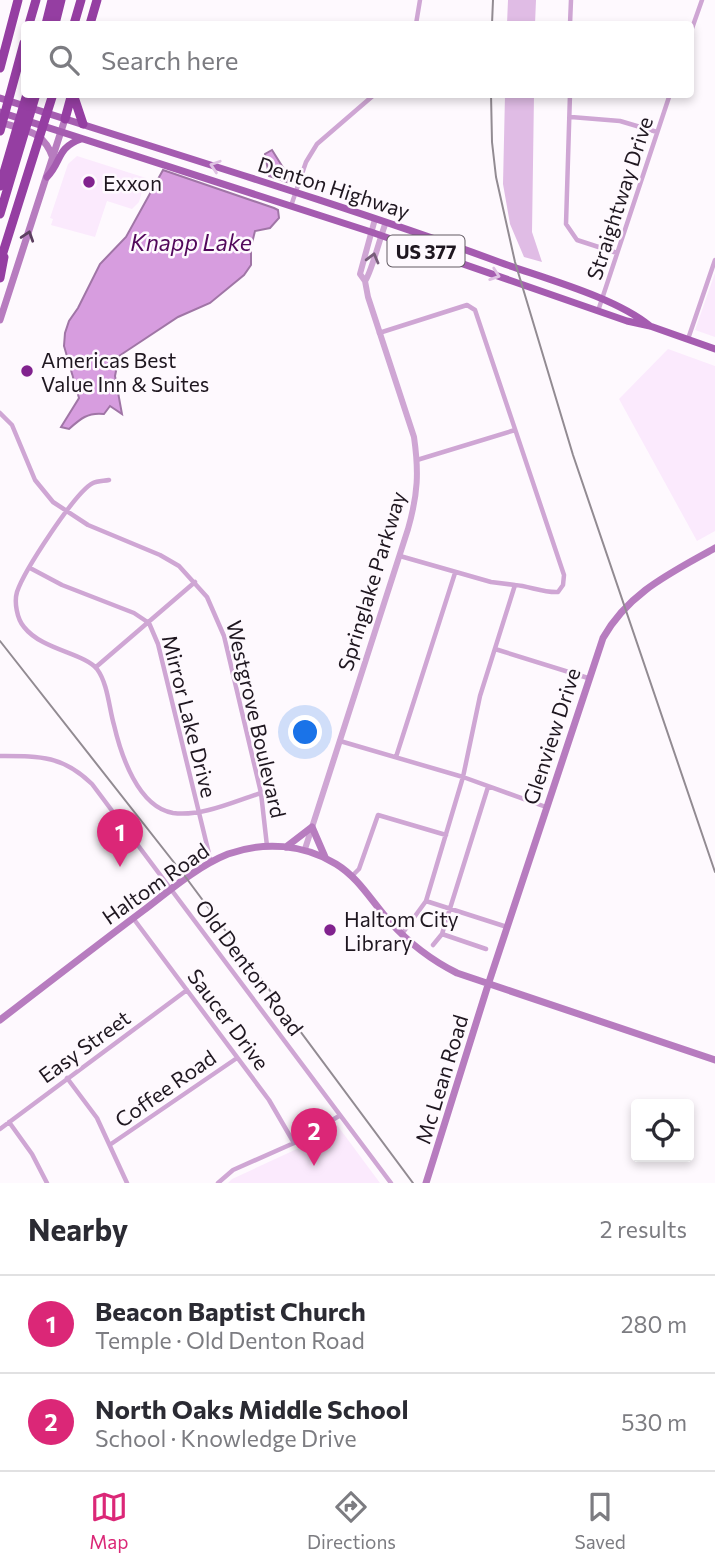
<!DOCTYPE html>
<meta charset="utf-8">
<style>
body{margin:0;font-family:Commissioner,sans-serif;background:#f2f2f3;color:#2b2b33}
.controls{position:absolute;right:21px;bottom:21px;display:grid;overflow:hidden;border-radius:7px;box-shadow:0 4px 10px #0003}
.controls button{width:63px;height:63px;display:grid;place-items:center;padding:0;border:0;border-bottom:2px solid #e1e1e2;background:#fff;color:#2b2b33;font:35px sans-serif}
.you{position:absolute;left:306px;top:733px;width:24px;height:24px;margin:-18px;border:5px solid #fff;border-radius:50%;background:#1a73e8;box-shadow:0 0 0 10px #1a73e833}
.badge{display:grid;place-items:center;width:46px;height:46px;border-radius:50%;background:#db2777;color:#fff;font-size:23px;font-weight:700}
.pin{position:absolute;translate:-50% -58px;filter:drop-shadow(0 2px 4px #0008)}
.pin::after{content:'';position:absolute;top:37px;width:24px;height:21px;background:inherit;clip-path:polygon(0 0,100% 0,50% 100%)}
.list{margin:0;padding:0;list-style:none}
h2{display:flex;justify-content:space-between;align-items:center;height:91px;margin:0;padding:0 28px;font-size:30px}
h2 small{font-size:23px;font-weight:400;color:#7c7c81}
.list li{display:grid;grid-template-columns:46px 1fr auto;gap:21px;align-items:center;box-sizing:border-box;height:98px;padding:0 28px;border-top:2px solid #e1e1e2}
.list b{display:block;font-size:26px;white-space:nowrap}
.list p{margin:0;font-size:23px;white-space:nowrap;color:#7c7c81}
.list em{font-size:23px;font-style:normal;color:#7c7c81}
.icon{flex:none;width:38px;height:38px;fill:none;stroke:currentColor;stroke-width:2;stroke-linecap:round;stroke-linejoin:round}
.map{position:relative;flex:none;width:715px;height:1183px;overflow:hidden}
.search{position:absolute;background:#fff;box-shadow:0 4px 10px #0003;left:21px;right:21px;top:21px;height:77px;display:flex;align-items:center;gap:18px;box-sizing:border-box;padding:0 24px;border-radius:7px;color:#7c7c81;font-size:26px}
.sheet{height:287px;background:#fff}
nav{display:flex;justify-content:space-around;align-items:center;box-sizing:border-box;height:98px;border-top:2px solid #e1e1e2;background:#fff;font-size:19px;color:#7c7c81}
nav a{display:grid;justify-items:center;gap:4px}
nav .on{color:#db2777}
.map>svg:first-child{display:block}
.built{fill:#fbeafd}
.green{fill:#e0bce5}
.water{fill:#d79ddf;stroke:#a075a6;stroke-width:2}
.lines{fill:none;stroke-linecap:round;stroke-linejoin:round}
.minor{stroke:#cfa6d4;stroke-width:4.5}
.tertiary{stroke:#cfa6d4;stroke-width:6}
.secondary{stroke:#b77cbf;stroke-width:7}
.primary{stroke:#a55cb0;stroke-width:7}
.motorway{stroke:#953ea2;stroke-width:9}
.rail{stroke:#928b92;stroke-width:2}
.oneway{stroke:#dfc2e3}
.oneway2{stroke:#5c3f60}
.oneway3{stroke:#775e7a}
.poi-dot{fill:#81228e;stroke:#fef9fe;stroke-width:2.5}
.labels{text-anchor:middle;dominant-baseline:central;stroke-width:5;stroke-linejoin:round;paint-order:stroke}
.shield{fill:#fef9fe;stroke:#625b63;stroke-width:2}
.shield-label{font-size:19px;font-weight:bold;fill:#1f1720}
.poi-label{font-size:21px;fill:#1f1720;stroke:#fef9fe;text-anchor:start}
.street-label{font-size:21px;fill:#1f1720;stroke:#fef9fe}
.water-label{font-size:23px;font-style:italic;fill:#52085b;stroke:#fef9fe}
</style>
<div class="map">
<svg width="715" height="1183" viewBox="0 0 715 1183">
<rect width="100%" height="100%" fill="#fef9fe"/>
<!-- built -->
<path class="built" d="M77,156L146,178L139,202L132,209L107,201L95,237L51,225L53,219L50,218L68,164Z
M715,273V337L695,330Z
M668,349L715,366V531L697,541L619,399Z
M337,1125L380,1183H228L232,1179L312,1142Z"/>
<!-- green -->
<path class="green" d="M508,0H536L535,24H507Z
M505,95H534L532,232L542,262L524,257L510,224L503,184Z"/>
<!-- water -->
<path class="water" d="M272,150L289,177L287,182L269,176L265,154Z
M163,170L274,208L278,210L279,218L270,228L255,231L251,247V265L244,275L210,303L178,317L119,356L115,376L122,414L110,406L104,414C88,412 80,419 69,429L61,427L79,398L64,346L65,333L69,321L78,308L100,264L126,237Z"/>
<g class="lines">
<!-- minor -->
<path class="minor" d="M416,24L420,0
M570,24L571,0
M690,34L702,0
M570,94L566,224L577,240L617,253
M571,117L620,121L657,132
M291,206L306,162L317,144L375,94
M598,311L670,94
M379,333L467,305L475,310L564,575L563,585L558,592C544,593 529,586 515,585L480,696L463,777L426,901L402,934
M688,339L715,260
M0,413L12,425L35,480L53,502L88,525L160,555L179,566L207,597L224,636L261,793L267,846
M417,460L515,430
M109,480C104,481 97,481 93,483C75,492 24,571 17,592C14,602 17,619 24,627C42,650 84,653 97,669C108,684 109,708 114,725C121,755 138,807 173,813C202,817 235,801 261,793
M400,556L491,582L515,585
M30,568L62,585L134,613L149,623L158,644L211,862
M495,649L588,678
M96,667L195,582
M340,741L463,777L546,807
M0,756C39,756 62,755 92,784L391,1183
M396,757L455,573
M352,876L359,869L378,815L446,835
M426,901L507,927
M133,918L269,1100L294,1143
M442,934L486,949
M433,945L442,934L488,787
M67,1078L97,1118L127,1183
M9,1122L32,1154L47,1183
M0,1129L187,990
M111,1144L237,1058
M218,1183L233,1170L294,1143L339,1116"/>
<!-- tertiary -->
<path class="tertiary" d="M365,281C371,274 381,234 386,222
M305,849L408,529C418,494 419,472 414,437L368,297L365,281L360,274L375,219"/>
<!-- secondary -->
<path class="secondary" d="M0,122C26,131 43,130 53,158
M0,320L65,119
M286,847L312,827L325,857
M0,1020C48,983 96,946 144,910C170,890 198,866 228,854C264,841 304,844 336,864C359,878 372,902 390,922C410,944 431,960 457,973L715,1060
M426,1183L488,985L603,638C629,592 671,573 715,548"/>
<!-- primary -->
<path class="primary" d="M0,98C167,152 335,202 499,262C543,278 615,297 650,326
M0,112L371,232L627,321L650,326L715,349
M47,177C62,162 56,148 81,139"/>
<!-- motorway -->
<path class="motorway" d="M29,24L36,0
M46,24L52,0
M55,24L61,0
M74,24L81,0
M90,24L97,0
M0,68L18,0
M73,94L83,124
M65,119L71,97
M0,131L24,43
M0,186L27,94
M0,214L36,94
M0,262L53,94
M0,278L4,257"/>
<!-- rail -->
<path class="rail" d="M492,24L493,0
M491,94L492,142L496,177L515,262L573,455L715,872
M0,641L187,879L413,1183"/>
</g>
<!-- one-way arrows -->
<defs><path id="oneway-chevron" d="M-2-3.5L2.5 0L-2 3.5" fill="none" stroke-width="1.6" stroke-linecap="round" stroke-linejoin="round" transform="scale(1.75)"/></defs>
<g class="oneway">
<use href="#oneway-chevron" transform="translate(215 166) rotate(-162)"/>
<use href="#oneway-chevron" transform="translate(495 275) rotate(19)"/>
</g>
<use class="oneway2" href="#oneway-chevron" transform="translate(28 236) rotate(-72)"/>
<use class="oneway3" href="#oneway-chevron" transform="translate(373 258) rotate(-75)"/>
<!-- markers -->
<g class="poi-dot">
<circle cx="89" cy="182" r="7"/>
<circle cx="27" cy="371" r="7"/>
<circle cx="330" cy="930" r="7"/>
</g>
<g class="labels">
<!-- shield labels -->
<rect class="shield" x="387.5" y="235.5" width="77" height="31" rx="5"/>
<g class="shield-label">
<text x="426" y="251">US 377</text>
</g>
<!-- poi labels -->
<g class="poi-label">
<text x="103" y="182">Exxon</text>
<text x="41" y="359">Americas Best<tspan x="41" dy="24">Value Inn &amp; Suites</tspan></text>
<text x="344" y="918">Haltom City<tspan x="344" dy="24">Library</tspan></text>
</g>
<!-- street labels -->
<g class="street-label">
<text transform="translate(334 187) rotate(18)">Denton Highway</text>
<text transform="translate(619 198) rotate(-72)">Straightway Drive</text>
<text transform="translate(371 581) rotate(-73)">Springlake Parkway</text>
<text transform="translate(190 716) rotate(76)">Mirror Lake Drive</text>
<text transform="translate(257 719) rotate(77)">Westgrove Boulevard</text>
<text transform="translate(551 736) rotate(-72)">Glenview Drive</text>
<text transform="translate(155 883) rotate(-35)">Haltom Road</text>
<text transform="translate(250 967) rotate(53)">Old Denton Road</text>
<text transform="translate(229 1019) rotate(53)">Saucer Drive</text>
<text transform="translate(84 1046) rotate(-36)">Easy Street</text>
<text transform="translate(441 1079) rotate(-73)">Mc Lean Road</text>
<text transform="translate(165 1088) rotate(-35)">Coffee Road</text>
</g>
<!-- water labels -->
<g class="water-label">
<text x="191" y="242">Knapp Lake</text>
</g>
</g>
</svg>
<div class="controls">
<button><svg class="icon" aria-label="locate" viewBox="0 0 24 24"><circle cx="12" cy="12" r="6"/><path d="M12 2v4M12 18v4M2 12h4M18 12h4"/></svg></button>
</div>
<div class="you"></div>
<div class="pin badge" style="left:120px;top:867px">1</div>
<div class="pin badge" style="left:314px;top:1166px">2</div>
<div class="search"><svg class="icon" aria-label="search" viewBox="0 0 24 24"><circle cx="10" cy="10" r="6"/><path d="M15 15l6 6"/></svg>Search here</div>
</div>
<section class="sheet">
<h2>Nearby<small>2 results</small></h2>
<ul class="list">
<li><span class="badge">1</span><div><b>Beacon Baptist Church</b><p>Temple · Old Denton Road</p></div><em>280 m</em></li>
<li><span class="badge">2</span><div><b>North Oaks Middle School</b><p>School · Knowledge Drive</p></div><em>530 m</em></li>
</ul>
</section>
<nav>
<a class="on"><svg class="icon" aria-label="map" viewBox="0 0 24 24"><path d="M3 6l6-2 6 2 6-2v14l-6 2-6-2-6 2zM9 4v14M15 6v14"/></svg>Map</a>
<a><svg class="icon" aria-label="directions" viewBox="0 0 24 24"><path d="M12 3l9 9-9 9-9-9zM9 14v-3h6M13 9l2 2-2 2"/></svg>Directions</a>
<a><svg class="icon" aria-label="saved" viewBox="0 0 24 24"><path d="M7 4h10v16l-5-4-5 4z"/></svg>Saved</a>
</nav>
